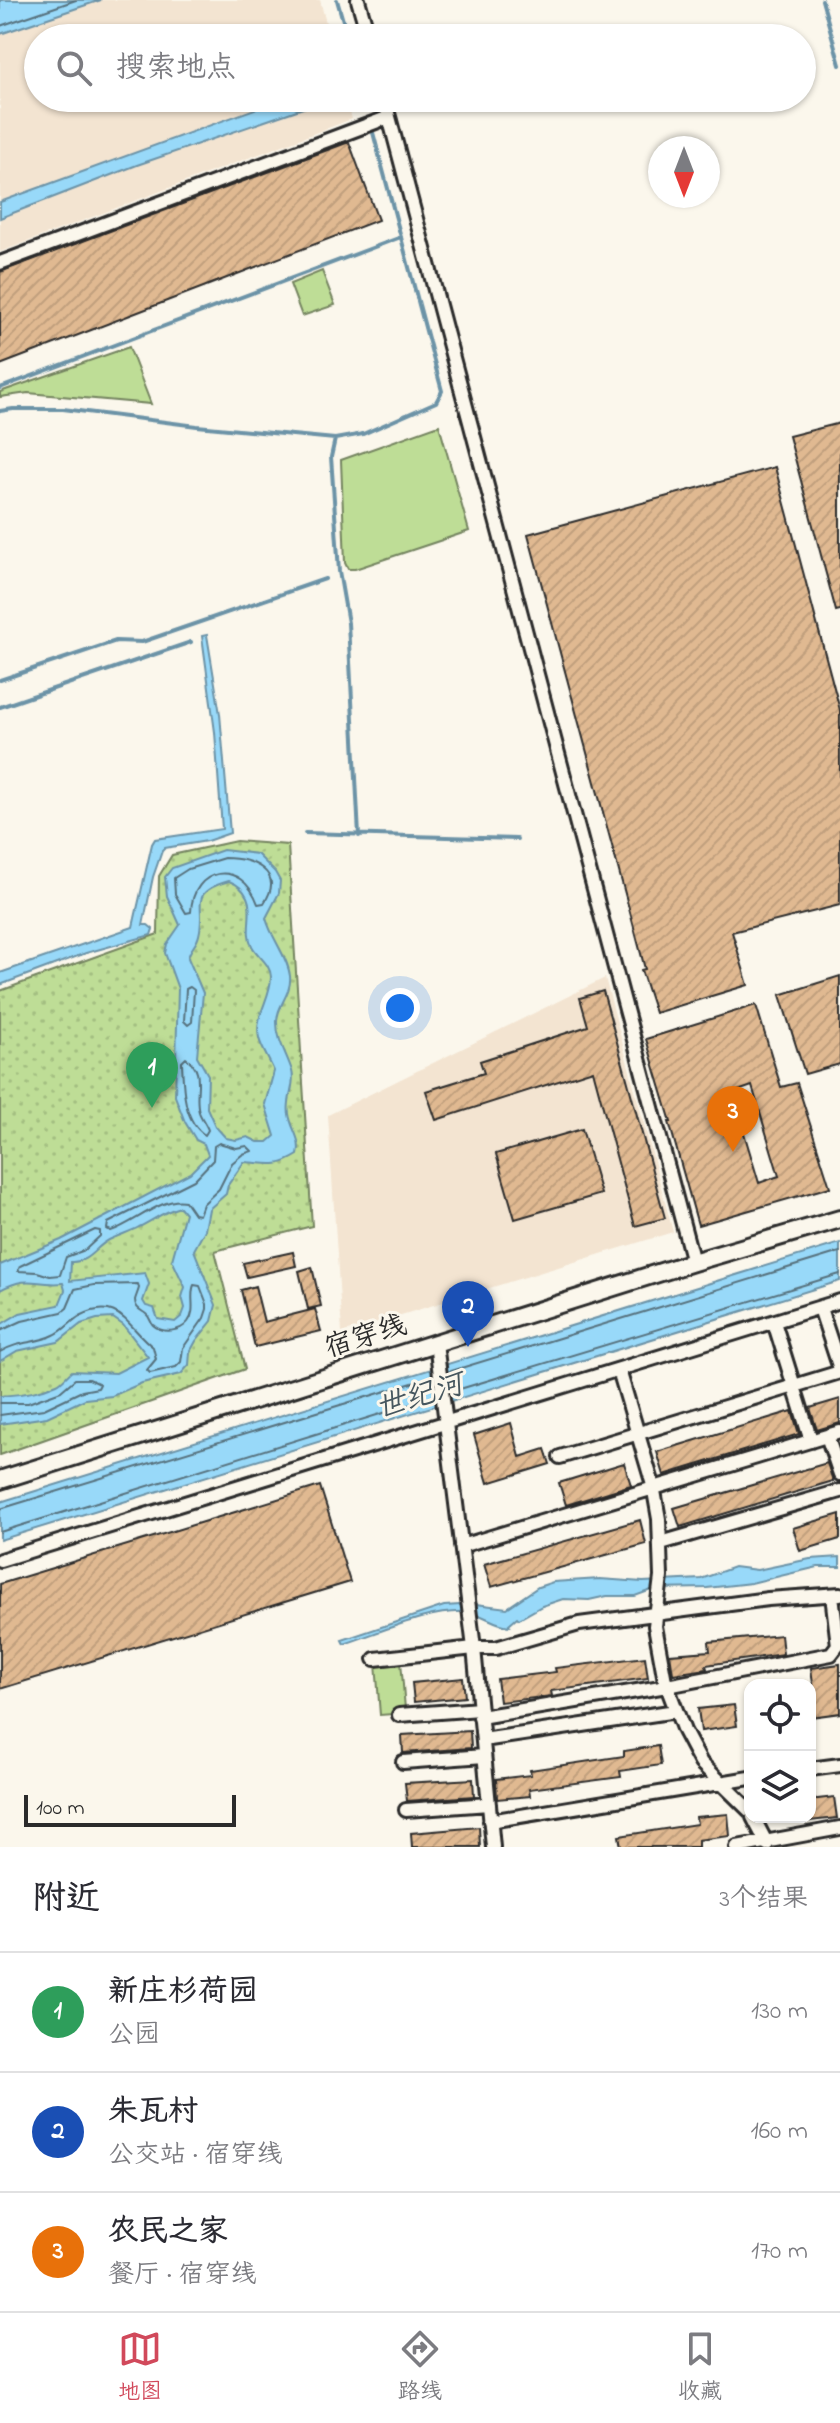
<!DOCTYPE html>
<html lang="zh">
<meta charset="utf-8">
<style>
body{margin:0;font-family:"Indie Flower","LXGW WenKai TC",sans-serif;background:#f2f2f3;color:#2b2b33}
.controls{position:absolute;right:24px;bottom:24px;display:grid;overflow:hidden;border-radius:16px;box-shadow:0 2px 6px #0004}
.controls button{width:72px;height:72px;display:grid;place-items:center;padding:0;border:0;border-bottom:2px solid #e1e1e2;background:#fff;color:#2b2b33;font:40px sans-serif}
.compass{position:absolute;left:648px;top:136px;width:72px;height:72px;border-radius:50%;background:#fff;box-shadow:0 2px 6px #0004;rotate:180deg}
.scale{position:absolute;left:24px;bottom:20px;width:212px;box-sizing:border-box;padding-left:8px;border:4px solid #2b2b2b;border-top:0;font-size:22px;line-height:28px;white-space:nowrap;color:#2b2b2b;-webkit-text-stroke:6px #fbf7ec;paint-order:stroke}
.you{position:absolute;left:400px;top:1008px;width:28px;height:28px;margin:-20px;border:6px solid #fff;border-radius:50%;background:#1a73e8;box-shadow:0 0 0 12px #1a73e833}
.badge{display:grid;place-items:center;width:52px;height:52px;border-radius:50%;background:#d1495b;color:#fff;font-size:26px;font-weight:700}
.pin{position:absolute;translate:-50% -66px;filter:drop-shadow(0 2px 4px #0008)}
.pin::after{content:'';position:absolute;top:42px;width:28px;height:24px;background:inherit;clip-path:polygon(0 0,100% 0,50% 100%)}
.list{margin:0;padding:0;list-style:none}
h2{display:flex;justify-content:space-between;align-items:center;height:104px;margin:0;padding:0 32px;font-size:34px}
h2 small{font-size:26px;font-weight:400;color:#7c7c81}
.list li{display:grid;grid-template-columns:52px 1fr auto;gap:24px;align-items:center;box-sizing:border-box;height:120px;padding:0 32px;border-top:2px solid #e1e1e2}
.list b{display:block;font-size:30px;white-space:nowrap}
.list p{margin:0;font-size:26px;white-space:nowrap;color:#7c7c81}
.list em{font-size:26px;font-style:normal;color:#7c7c81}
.icon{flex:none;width:44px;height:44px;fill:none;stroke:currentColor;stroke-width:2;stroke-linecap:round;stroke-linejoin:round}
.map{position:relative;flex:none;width:840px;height:1847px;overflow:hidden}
.search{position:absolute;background:#fff;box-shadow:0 2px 6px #0004;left:24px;right:24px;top:24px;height:88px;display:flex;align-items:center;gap:20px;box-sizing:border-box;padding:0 28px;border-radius:44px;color:#7c7c81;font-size:30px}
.sheet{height:464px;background:#fff}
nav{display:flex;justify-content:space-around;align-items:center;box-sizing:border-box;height:112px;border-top:2px solid #e1e1e2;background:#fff;font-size:22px;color:#7c7c81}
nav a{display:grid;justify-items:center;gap:4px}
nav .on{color:#d1495b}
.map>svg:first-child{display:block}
.built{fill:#f3e4d1}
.park{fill:url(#park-dots);stroke:#748460;stroke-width:2}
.garden{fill:#bedd96;stroke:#748460;stroke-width:2}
.water{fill:#98d9f9;stroke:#6c93a7;stroke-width:2;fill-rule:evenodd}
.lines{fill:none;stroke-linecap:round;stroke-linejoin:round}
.shore{stroke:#57717d;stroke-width:2}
.stream{stroke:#6c93a7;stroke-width:4}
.building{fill:url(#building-hatch);stroke:#2b2b2b;stroke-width:2;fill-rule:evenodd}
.street-casing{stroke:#2b2b2b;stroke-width:18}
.secondary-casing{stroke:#2b2b2b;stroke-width:22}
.street{stroke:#fbf7ec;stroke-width:12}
.secondary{stroke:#fbf7ec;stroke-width:16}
.labels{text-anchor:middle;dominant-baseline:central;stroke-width:6;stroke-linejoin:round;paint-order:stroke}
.street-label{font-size:28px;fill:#2b2b2b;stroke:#fbf7ec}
.water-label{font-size:30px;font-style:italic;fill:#46565e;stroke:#fbf7ec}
</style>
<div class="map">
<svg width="840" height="1847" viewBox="0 0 840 1847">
<defs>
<pattern id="park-dots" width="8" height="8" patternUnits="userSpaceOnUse" patternTransform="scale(2)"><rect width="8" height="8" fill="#bedd96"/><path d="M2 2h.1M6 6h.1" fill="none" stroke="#a3be81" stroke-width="1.8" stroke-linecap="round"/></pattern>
<pattern id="building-hatch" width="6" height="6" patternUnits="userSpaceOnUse" patternTransform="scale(2)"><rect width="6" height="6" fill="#e0b991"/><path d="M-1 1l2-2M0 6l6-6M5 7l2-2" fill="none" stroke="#c09f7d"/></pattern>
</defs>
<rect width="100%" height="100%" fill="#fbf7ec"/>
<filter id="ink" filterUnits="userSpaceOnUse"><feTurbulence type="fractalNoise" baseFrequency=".0125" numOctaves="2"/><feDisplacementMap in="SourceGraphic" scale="16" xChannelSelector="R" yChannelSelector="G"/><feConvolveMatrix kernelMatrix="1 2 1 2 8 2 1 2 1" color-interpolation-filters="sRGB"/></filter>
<g filter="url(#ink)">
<!-- built -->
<path class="built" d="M0,0H320L330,38H38V98H346L352,119L0,252Z
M605,978L673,1232L342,1333L328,1115Z"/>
<!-- park -->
<path class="park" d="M236,841L288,845L312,1226L215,1251L245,1369L0,1455V991L158,934L159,876L172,855Z"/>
<!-- garden -->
<path class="garden" d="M322,271L335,305L302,316L290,284Z
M129,347L151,404L28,393L0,397V392Z
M439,425L469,531L355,569H348L345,563L341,460Z
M401,1661L405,1709L393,1714L380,1715L376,1663Z"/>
<!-- water -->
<path class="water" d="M0,0H101L0,34Z
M285,98H332L137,165L0,218V202Z
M207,635L220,714L230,833L207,841L165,848L162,851L153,877L143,925H148L153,929L151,935L86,953L0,985V973L133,927L152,844L155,839L222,829L215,732L202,636Z
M223,850L257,854L275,872L280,881L279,893L266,918C271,938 288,957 290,976C292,994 276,1006 277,1023C277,1040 287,1055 292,1071C296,1085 286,1099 289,1114C291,1129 302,1139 298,1155C276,1169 268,1163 244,1162L228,1185L226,1194L209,1209L205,1230L194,1250L216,1305L212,1321L196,1341L190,1352L189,1365L181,1374L142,1383L112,1396L85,1399L47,1417L0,1424V1396C22,1394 37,1393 57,1384C62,1382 67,1375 72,1371L116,1373L148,1357L123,1325L113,1318L97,1319L81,1324L58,1342L17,1351L0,1361V1325L20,1313L59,1305L65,1290L63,1283C34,1286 31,1274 0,1290V1265L61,1240L190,1173L208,1155L204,1144L196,1140L185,1122L175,1096L178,989L165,953L167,944L180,925L167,896L165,877L172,868ZM229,881C237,884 243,888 247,897C254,912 244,930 252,946C257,956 271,964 271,977C271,998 254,1016 259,1038C261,1048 270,1061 274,1071L265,1104L275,1136L268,1142H258L248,1137L236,1140L226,1138L215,1126L207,1108L208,1075L197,1056L203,993L188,958C190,948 197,945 199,935C207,905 186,893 229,881ZM180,1207L185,1213L172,1260L185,1287L182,1297L185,1308L182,1316L175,1322L158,1319L154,1308L146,1306L143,1301L149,1284L145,1273L70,1281L71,1262C89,1263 95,1247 109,1240C119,1235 130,1232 139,1227C154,1220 164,1211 180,1207Z
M840,1243V1281L0,1540V1502Z
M840,1557V1567H818L751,1583L707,1588L654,1589L635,1596H607L589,1600L563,1599L542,1606L519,1619L517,1617L509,1624L510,1626C494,1625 484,1614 468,1612C430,1609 381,1632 344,1644L342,1640L444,1606L476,1604L507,1608L538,1587L553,1582L600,1579L643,1582L701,1579L734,1567L757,1570L810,1559Z"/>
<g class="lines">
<!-- shore -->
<path class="shore" d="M0,26L76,0
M224,858C251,858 286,871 264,903L258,904C241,857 192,868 191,912L186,913L175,894L174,878L188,869Z
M190,987L194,990L192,1022L188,1025L184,1021L186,989Z
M186,1058C207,1073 193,1091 199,1112C201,1118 206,1124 208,1130L205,1135C183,1121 183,1086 182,1062Z
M219,1143L236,1148L247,1146L252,1151L243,1154L232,1163L219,1189L203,1204L199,1215L194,1214L185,1201C163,1196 133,1224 111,1231L107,1229L108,1223L194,1180L213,1160L214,1146Z
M95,1230L100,1231V1236L85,1250L66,1257L60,1275L50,1276L37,1272L18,1271L20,1266Z
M0,1331L22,1321L62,1312L67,1308L75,1289L94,1285L138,1284L139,1288C138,1292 136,1296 135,1300C135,1309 141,1310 146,1314C150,1317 150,1322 153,1325C163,1334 180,1332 188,1322C197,1310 189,1297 194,1285L200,1286L207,1304V1309L204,1318L183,1348L181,1362L176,1367L150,1373L147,1370L156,1359L153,1347C127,1327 120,1296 80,1316C71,1321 64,1331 54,1335C36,1344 20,1340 0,1352
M448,1372L840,1252
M450,1392L840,1274
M0,1403H28L61,1391L75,1379H89L100,1384L98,1388L82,1391L44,1409L0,1415
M0,1509L432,1377
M0,1532L435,1397"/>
<!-- stream -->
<path class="stream" d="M337,0L348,38
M822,0L840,65
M0,388L401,237
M0,411L13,409H63L197,426L335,439L363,434L436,402L442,391L371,125
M335,439L331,457L339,571L348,623L359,836
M0,680L116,641L142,642L325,579
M0,707L191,642
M305,833L517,839"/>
</g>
<!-- building -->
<path class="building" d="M349,142L378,220L0,365V272Z
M840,423V610L836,611L789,436Z
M775,467L840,710V905L732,932L748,985L655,1013L641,970L645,969L631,916L528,534Z
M840,976V1064L805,1074L780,995Z
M603,991L665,1218L635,1226L593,1070L436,1120L426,1091L484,1073L480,1061L588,1026L580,998Z
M756,1005L781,1087L797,1083L830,1187L698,1225L669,1122H671L646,1039ZM752,1086L779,1176L759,1183L732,1093Z
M582,1129L601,1194L515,1219L496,1154Z
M293,1252L296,1266L247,1277L243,1263Z
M312,1267L321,1306L308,1309L299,1271Z
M255,1286L264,1322L315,1309L321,1331L255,1347L241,1290Z
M840,1399V1423L817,1430L810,1408Z
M792,1411L799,1434L664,1475L657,1452Z
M511,1423L520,1457L545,1449L550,1464L488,1483L474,1435Z
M624,1463L631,1485L566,1505L559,1483Z
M827,1463L833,1481L680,1527L674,1508Z
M320,1486L350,1582L0,1689V1584Z
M840,1514V1539L800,1551L793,1528Z
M640,1520L646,1544L491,1587L484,1564Z
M781,1635L783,1654L706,1665L707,1669L673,1674L670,1654L710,1651L709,1642Z
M645,1657L648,1678L551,1691L552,1696L500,1702L497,1679L556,1672L555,1668Z
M840,1664V1713L810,1717V1699H815L811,1668Z
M463,1678L465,1697L414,1702L412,1683Z
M734,1705L737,1726L701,1731L698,1709Z
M470,1731L471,1748L403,1753L402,1735Z
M658,1746L661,1765L620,1771L621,1777L529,1789L530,1796L497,1799L496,1779L531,1775L530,1770L624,1756V1751Z
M473,1779L474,1796L407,1801L405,1783Z
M834,1797L837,1818L810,1821V1800Z
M728,1814L730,1836L698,1840V1847H621L619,1836L697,1824L696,1817Z
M479,1827L480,1847H412L411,1833Z"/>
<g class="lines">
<defs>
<path id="street" d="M358,0L369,38
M384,98L693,1262
M0,263L389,117
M820,1308L840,1369
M774,1322L811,1441
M436,1343L474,1648L493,1847
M619,1370L653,1485L659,1519L661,1577L655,1626L665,1681L684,1731L701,1763L750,1811
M827,1436L840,1474
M560,1457L840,1372
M661,1543L840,1491
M461,1546L840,1432
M0,1560L840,1301
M375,1659L474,1648H496L579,1624L768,1599L840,1594
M399,1715L480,1709
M480,1717L667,1686L831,1654L838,1645L832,1595
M483,1740L676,1711
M403,1762L484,1756
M810,1769L840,1765
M406,1810L489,1804
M753,1817L767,1844
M490,1821L750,1778
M737,1847L840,1828"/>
<path id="secondary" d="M0,1480L693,1262L840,1219"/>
</defs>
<!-- street casing -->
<use href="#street" class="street-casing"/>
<!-- secondary casing -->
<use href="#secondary" class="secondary-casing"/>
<!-- street -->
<use href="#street" class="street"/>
<!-- secondary -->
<use href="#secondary" class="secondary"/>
</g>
</g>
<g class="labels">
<!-- street labels -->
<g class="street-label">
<text transform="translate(366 1338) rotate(-17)">宿穿线</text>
</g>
<!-- water labels -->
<g class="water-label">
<text transform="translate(420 1398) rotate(-17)">世纪河</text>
</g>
</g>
</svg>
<div class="controls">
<button><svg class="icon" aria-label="locate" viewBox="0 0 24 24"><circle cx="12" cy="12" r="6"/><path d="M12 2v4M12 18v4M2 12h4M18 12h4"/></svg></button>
<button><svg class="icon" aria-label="layers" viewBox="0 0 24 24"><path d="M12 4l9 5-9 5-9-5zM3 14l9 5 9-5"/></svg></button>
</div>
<svg class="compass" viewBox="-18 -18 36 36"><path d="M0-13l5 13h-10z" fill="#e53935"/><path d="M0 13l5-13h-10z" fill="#7c7c81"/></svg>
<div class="scale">100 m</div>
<div class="you"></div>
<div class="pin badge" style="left:152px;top:1108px;background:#2e9e5b">1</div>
<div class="pin badge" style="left:468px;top:1347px;background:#1a4fb4">2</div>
<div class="pin badge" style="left:733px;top:1152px;background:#e8710a">3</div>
<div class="search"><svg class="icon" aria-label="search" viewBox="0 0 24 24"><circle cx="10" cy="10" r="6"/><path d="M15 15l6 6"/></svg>搜索地点</div>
</div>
<section class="sheet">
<h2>附近<small>3个结果</small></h2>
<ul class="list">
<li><span class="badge" style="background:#2e9e5b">1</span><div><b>新庄杉荷园</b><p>公园</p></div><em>130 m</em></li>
<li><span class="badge" style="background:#1a4fb4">2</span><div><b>朱瓦村</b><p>公交站 · 宿穿线</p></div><em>160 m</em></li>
<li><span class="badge" style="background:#e8710a">3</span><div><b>农民之家</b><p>餐厅 · 宿穿线</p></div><em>170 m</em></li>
</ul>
</section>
<nav>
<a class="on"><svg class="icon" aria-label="map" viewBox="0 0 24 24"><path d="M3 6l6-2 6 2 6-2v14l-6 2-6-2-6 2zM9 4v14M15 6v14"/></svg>地图</a>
<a><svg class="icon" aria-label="directions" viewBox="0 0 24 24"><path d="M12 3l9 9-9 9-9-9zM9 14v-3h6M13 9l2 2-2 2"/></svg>路线</a>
<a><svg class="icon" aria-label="saved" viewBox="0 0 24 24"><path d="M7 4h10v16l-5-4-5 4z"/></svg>收藏</a>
</nav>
